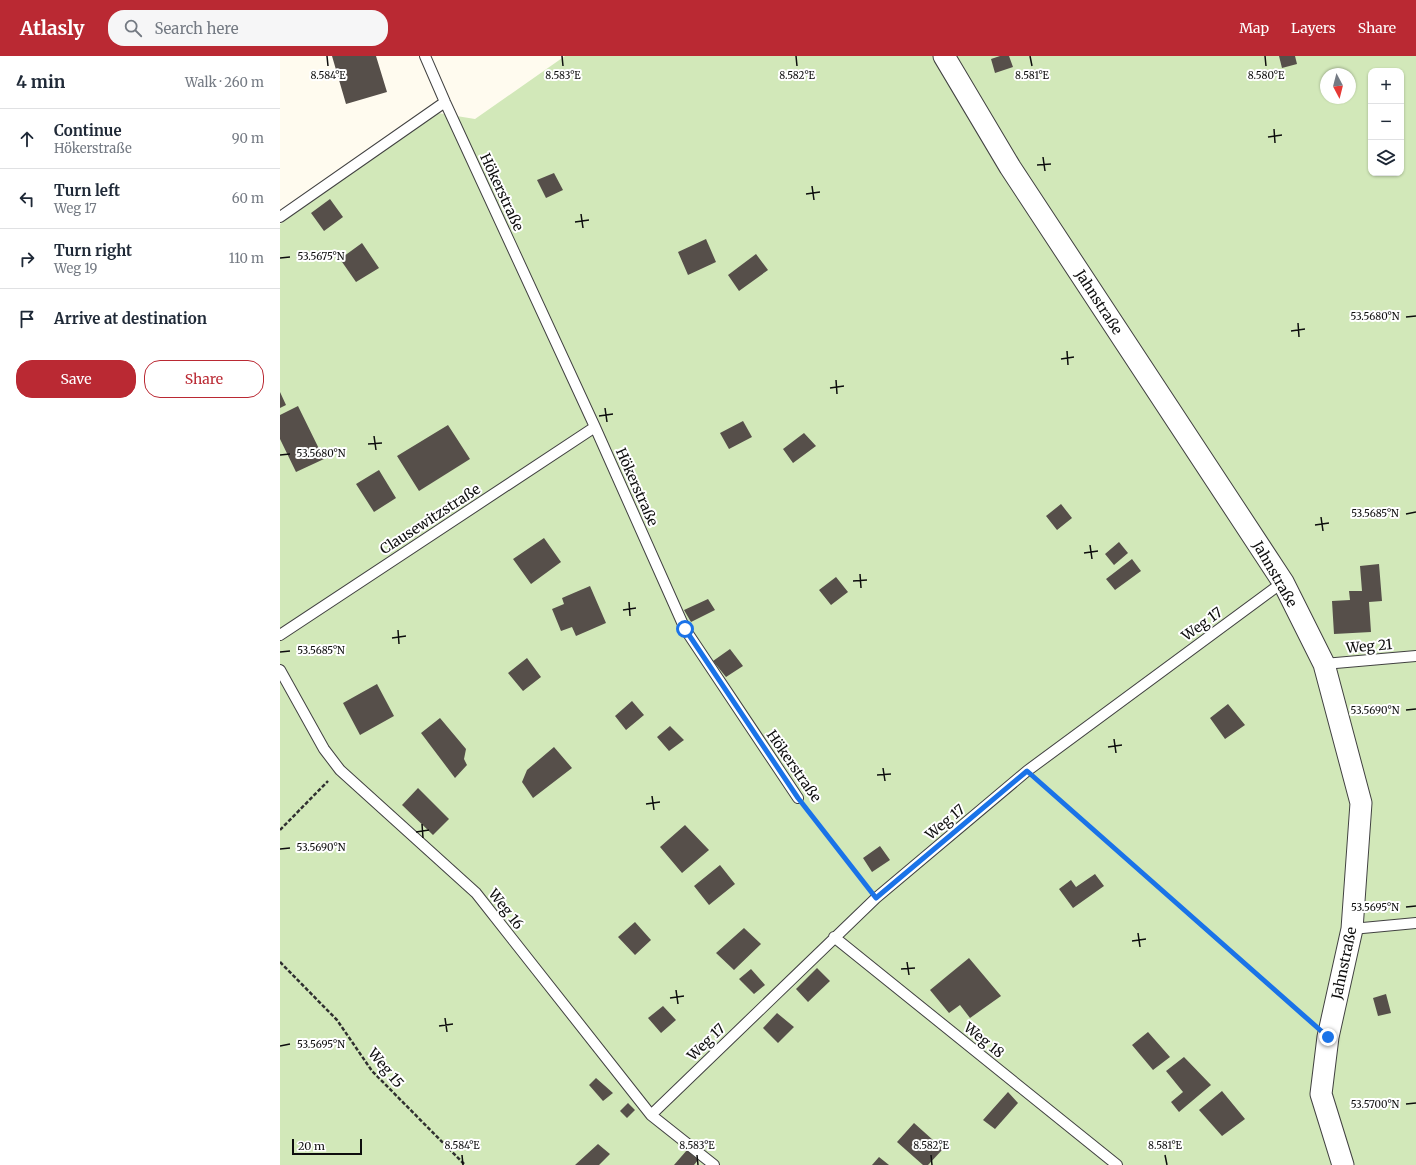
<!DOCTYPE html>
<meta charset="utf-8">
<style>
body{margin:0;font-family:Merriweather,serif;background:#f6f6f7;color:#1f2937}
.controls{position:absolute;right:12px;top:12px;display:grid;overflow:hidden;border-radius:8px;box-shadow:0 1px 3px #0004}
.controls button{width:36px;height:36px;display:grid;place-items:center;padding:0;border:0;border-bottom:1px solid #e0e1e3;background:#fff;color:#1f2937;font:20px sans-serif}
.compass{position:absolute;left:1040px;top:12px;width:36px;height:36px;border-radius:50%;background:#fff;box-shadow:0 1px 3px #0004;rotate:173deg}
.scale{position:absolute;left:12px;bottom:10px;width:70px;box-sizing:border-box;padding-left:4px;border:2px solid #0e0e0e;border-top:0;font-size:11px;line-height:14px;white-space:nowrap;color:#0e0e0e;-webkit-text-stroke:3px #fff;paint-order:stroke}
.stop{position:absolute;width:12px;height:12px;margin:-9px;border:3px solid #1a73e8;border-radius:50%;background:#fff}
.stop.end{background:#1a73e8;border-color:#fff;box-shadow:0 1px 4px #0008}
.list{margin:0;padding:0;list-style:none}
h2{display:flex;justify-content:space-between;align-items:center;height:52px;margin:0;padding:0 16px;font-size:17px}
h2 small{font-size:13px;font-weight:400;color:#747a83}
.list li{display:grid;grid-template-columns:26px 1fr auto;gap:12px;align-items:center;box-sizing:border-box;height:60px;padding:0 16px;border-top:1px solid #e0e1e3}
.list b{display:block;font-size:15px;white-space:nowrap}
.list p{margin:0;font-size:13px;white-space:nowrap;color:#747a83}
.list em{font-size:13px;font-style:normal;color:#747a83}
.actions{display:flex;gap:8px;padding:12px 16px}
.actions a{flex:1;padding:9px 0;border:1px solid #ba2933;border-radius:16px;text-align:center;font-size:14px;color:#ba2933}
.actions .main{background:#ba2933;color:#fff}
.icon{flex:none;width:22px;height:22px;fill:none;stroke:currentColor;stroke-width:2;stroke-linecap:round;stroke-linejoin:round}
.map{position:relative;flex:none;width:1136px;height:1109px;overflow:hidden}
header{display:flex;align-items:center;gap:24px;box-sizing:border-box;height:56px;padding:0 20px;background:#ba2933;color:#fff}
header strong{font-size:19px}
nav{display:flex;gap:22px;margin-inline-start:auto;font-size:14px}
.search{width:280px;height:36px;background:#f6f6f7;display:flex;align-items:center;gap:10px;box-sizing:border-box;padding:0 14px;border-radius:16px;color:#747a83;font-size:15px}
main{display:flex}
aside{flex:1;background:#fff}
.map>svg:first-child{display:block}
.green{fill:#d2e8b9;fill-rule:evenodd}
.building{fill:#564f4a}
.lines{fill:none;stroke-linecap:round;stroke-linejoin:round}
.service-casing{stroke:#414141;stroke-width:12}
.minor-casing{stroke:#414141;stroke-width:23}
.path{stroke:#303030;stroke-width:2.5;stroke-dasharray:4 2;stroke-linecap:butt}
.service{stroke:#fff;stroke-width:10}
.minor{stroke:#fff;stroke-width:21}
.route{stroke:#1a73e8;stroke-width:5}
.ticks{fill:none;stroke:#0e0e0e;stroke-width:1.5}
.labels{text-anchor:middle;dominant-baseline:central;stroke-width:4;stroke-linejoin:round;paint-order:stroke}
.street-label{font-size:14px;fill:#0e0e0e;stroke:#fff}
.ticks-label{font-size:10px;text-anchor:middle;fill:#0e0e0e;stroke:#fff;stroke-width:4;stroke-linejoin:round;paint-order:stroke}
</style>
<header>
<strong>Atlasly</strong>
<div class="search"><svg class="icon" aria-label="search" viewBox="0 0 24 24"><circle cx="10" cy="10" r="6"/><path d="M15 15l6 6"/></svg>Search here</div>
<nav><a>Map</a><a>Layers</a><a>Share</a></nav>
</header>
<main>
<aside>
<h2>4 min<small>Walk · 260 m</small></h2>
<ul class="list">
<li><svg class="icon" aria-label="ahead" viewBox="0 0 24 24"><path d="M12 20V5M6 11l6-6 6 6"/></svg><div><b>Continue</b><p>Hökerstraße</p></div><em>90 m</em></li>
<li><svg class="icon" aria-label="left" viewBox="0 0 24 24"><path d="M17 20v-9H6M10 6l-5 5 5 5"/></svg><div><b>Turn left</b><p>Weg 17</p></div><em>60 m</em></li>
<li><svg class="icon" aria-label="right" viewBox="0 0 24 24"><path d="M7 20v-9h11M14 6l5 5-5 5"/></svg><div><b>Turn right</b><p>Weg 19</p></div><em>110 m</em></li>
<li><svg class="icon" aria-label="arrive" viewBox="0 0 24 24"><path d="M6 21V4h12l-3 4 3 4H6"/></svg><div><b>Arrive at destination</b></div></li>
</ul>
<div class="actions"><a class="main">Save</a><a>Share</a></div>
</aside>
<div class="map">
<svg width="1136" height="1109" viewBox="0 0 1136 1109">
<rect width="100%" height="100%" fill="#fffbef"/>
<!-- green -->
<path class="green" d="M285,0H1136V1109H0V168L158,57L195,63ZM1091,15H1121V117H1091ZM1046,18H1070V42H1046Z"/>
<!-- building -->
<path class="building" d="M52,0H96L107,36L66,48Z
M720,0H729L733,11L715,17L711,3Z
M999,0H1015L1017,8L1002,12Z
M274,117L283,134L266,142L257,124Z
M50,143L63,161L44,175L31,157Z
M426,183L436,206L408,219L398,196Z
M82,187L99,212L76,226L60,203Z
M476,198L488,214L459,235L448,219Z
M0,336L6,349L0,352Z
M18,350L44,403L16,416L0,383V359Z
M463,365L472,381L449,393L440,377Z
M168,369L190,403L139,435L117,400Z
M524,377L536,390L513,407L503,393Z
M99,414L116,442L94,456L76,428Z
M781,448L792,462L777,474L766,460Z
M264,482L281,506L251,528L233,503Z
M839,486L848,497L834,509L825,498Z
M852,503L861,515L835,534L826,523Z
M1099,508L1102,545L1089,546L1091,576L1054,578L1052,545L1070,544L1069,535H1082L1080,510Z
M556,521L568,536L551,549L539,534Z
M310,530L326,567L296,580L292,571L281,575L272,553L284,548L282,542Z
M428,543L435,554L411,566L404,554Z
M450,593L463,610L446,621L433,605Z
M247,602L261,621L243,635L228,617Z
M97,628L114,660L80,679L63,647Z
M352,645L364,659L346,674L335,660Z
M948,648L965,669L945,683L930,662Z
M160,662L186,693L184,703L187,709L175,722L141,677Z
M390,670L404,684L389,695L377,681Z
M274,691L292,712L253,742L242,726L247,714Z
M138,732L169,763L153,779L122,749Z
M405,769L429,794L402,817L380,791Z
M600,790L610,804L592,816L583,802Z
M440,809L455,828L429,849L414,830Z
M815,818L824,830L793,852L779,833L791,824L796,831Z
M355,866L371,884L355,899L338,881Z
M464,872L481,888L454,914L436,897Z
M689,902L721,940L690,962L680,949L669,957L650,934Z
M537,912L550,925L528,946L516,933Z
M471,913L485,929L474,938L459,923Z
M1106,938L1111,957L1098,960L1093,942Z
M383,950L396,964L381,977L368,962Z
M497,957L514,971L498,987L483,972Z
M868,976L890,1001L873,1014L852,989Z
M904,1001L931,1029L899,1056L891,1046L903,1036L886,1015Z
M316,1022L333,1037L323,1045L309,1029Z
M942,1035L965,1063L942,1080L919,1054Z
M728,1036L738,1047L715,1073L703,1064Z
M348,1047L355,1054L347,1062L340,1055Z
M634,1067L663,1093L648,1109H643L617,1086Z
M318,1088L330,1098L319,1109H295Z
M407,1094L418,1104L414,1109H394Z
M599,1101L609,1109H592Z"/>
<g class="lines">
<defs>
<path id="service" d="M145,0L165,46L315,371L405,573L518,742
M0,161L165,46
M0,579L315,371
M1044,608L1136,600
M0,614L44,693L60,714L196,837L371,1059L434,1109
M1072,873L1136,867
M554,881L837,1109
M371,1059L596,842L747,715L1003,526"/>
<path id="minor" d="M664,0L730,111L1003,526L1044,608L1081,747L1072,873L1048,981L1041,1038L1063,1109"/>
</defs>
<!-- service casing -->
<use href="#service" class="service-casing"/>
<!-- minor casing -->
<use href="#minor" class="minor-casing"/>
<!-- path -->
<path class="path" d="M759,726L1028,964
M528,755L585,828
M0,774L48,725
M0,906L57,964L92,1015L185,1109"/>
<!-- service -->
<use href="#service" class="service"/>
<!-- minor -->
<use href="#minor" class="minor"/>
</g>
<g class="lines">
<!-- route -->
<path class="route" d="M405,573L518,742L596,842L747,715L1048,981"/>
</g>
<!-- ticks -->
<path class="ticks" d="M47,0L48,10M282,0L283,10M516,0L517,10M750,0L752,10M985,0L986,10M994,73L995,87M988,81L1002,79M763,101L765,115M757,109L771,108M532,130L534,144M526,138L540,136M301,158L303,172M295,166L309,164M0,202L10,201M1126,261L1136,260M1018,267L1019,281M1011,275L1025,273M787,295L788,309M781,303L794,301M556,324L557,338M550,332L564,330M325,352L327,366M319,360L333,358M94,380L96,394M88,388L102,387M0,399L10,398M1126,458L1136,456M1041,461L1043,475M1035,469L1049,467M810,489L812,503M804,497L818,495M580,518L581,532M573,525L587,524M349,546L350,560M343,554L356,552M118,574L119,588M112,582L126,580M0,596L10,595M1126,654L1136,653M834,683L836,697M828,691L842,689M603,712L605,725M597,719L611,718M372,740L374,754M366,748L380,746M142,768L143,782M136,776L149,774M0,793L10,792M1126,851L1136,850M858,877L860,891M852,885L866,883M627,906L629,919M621,913L635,912M396,934L398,948M390,942L404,940M165,962L167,976M159,970L173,968M0,990L10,988M1126,1048L1136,1047M182,1099L183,1109M417,1099L418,1109M651,1099L652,1109M885,1099L887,1109"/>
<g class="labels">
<!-- street labels -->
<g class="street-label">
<text transform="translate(222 136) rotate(65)">Hökerstraße</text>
<text transform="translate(819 246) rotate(57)">Jahnstraße</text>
<text transform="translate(357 431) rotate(66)">Hökerstraße</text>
<text transform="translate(150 463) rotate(-33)">Clausewitzstraße</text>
<text transform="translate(995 518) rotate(60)">Jahnstraße</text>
<text transform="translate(922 568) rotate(-36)">Weg 17</text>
<text transform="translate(1089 590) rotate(-5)">Weg 21</text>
<text transform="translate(514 710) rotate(55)">Hökerstraße</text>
<text transform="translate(665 766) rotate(-40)">Weg 17</text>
<text transform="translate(226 853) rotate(52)">Weg 16</text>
<text transform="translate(1064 907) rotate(-78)">Jahnstraße</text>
<text transform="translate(704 984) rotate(39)">Weg 18</text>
<text transform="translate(426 986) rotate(-44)">Weg 17</text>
<text transform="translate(106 1012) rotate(50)">Weg 15</text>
</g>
</g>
<g class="ticks-label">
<text x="48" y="23">8.584°E</text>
<text x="283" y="23">8.583°E</text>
<text x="517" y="23">8.582°E</text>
<text x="752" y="23">8.581°E</text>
<text x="986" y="23">8.580°E</text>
<text x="41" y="204">53.5675°N</text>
<text x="1095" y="264">53.5680°N</text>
<text x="41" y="401">53.5680°N</text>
<text x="1095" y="461">53.5685°N</text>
<text x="41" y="598">53.5685°N</text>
<text x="1095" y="658">53.5690°N</text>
<text x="41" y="795">53.5690°N</text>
<text x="1095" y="855">53.5695°N</text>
<text x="41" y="992">53.5695°N</text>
<text x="1095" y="1052">53.5700°N</text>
<text x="182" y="1093">8.584°E</text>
<text x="417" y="1093">8.583°E</text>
<text x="651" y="1093">8.582°E</text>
<text x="885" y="1093">8.581°E</text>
</g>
</svg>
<div class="controls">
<button>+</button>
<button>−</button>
<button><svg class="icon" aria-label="layers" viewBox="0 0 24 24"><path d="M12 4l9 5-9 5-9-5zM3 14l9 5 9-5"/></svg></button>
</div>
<svg class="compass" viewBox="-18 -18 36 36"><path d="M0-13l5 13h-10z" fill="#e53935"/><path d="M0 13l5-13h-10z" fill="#747a83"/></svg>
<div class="scale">20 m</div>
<div class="stop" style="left:405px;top:573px"></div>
<div class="stop end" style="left:1048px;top:981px"></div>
</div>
</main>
